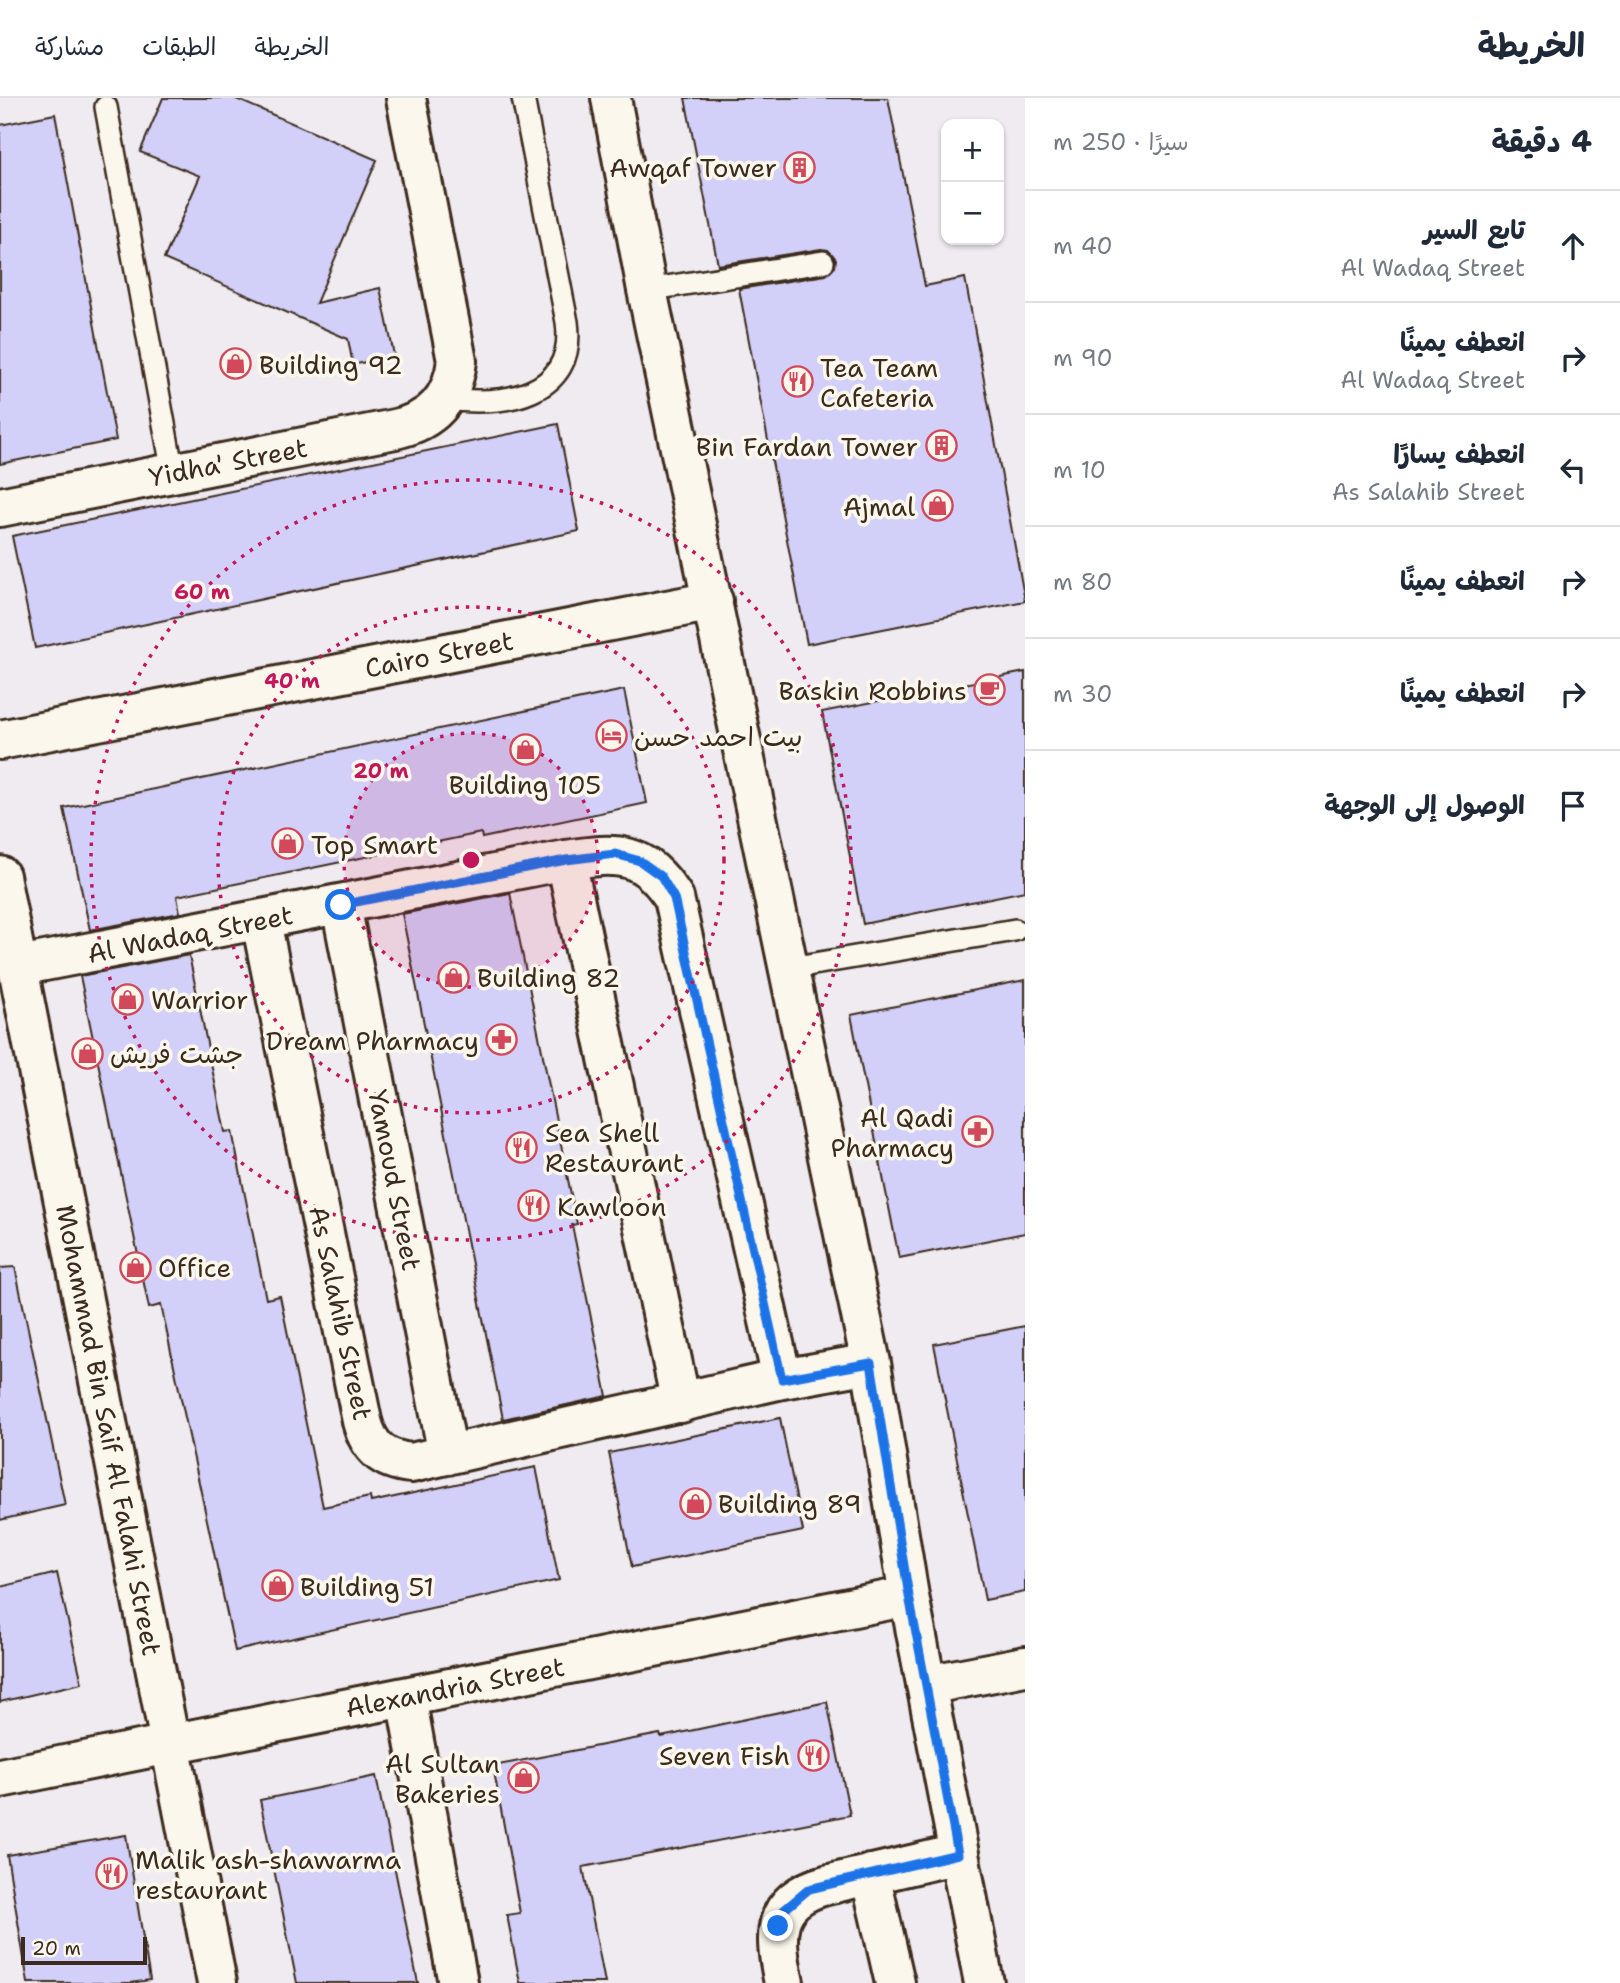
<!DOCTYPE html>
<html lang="ar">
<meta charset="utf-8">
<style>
body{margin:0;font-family:"Shantell Sans","Playpen Sans Arabic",sans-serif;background:#f2f2f3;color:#1f2937;direction:rtl}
.controls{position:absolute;right:21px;top:21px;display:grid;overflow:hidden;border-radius:14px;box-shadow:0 2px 5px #0004}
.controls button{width:63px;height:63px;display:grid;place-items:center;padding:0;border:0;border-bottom:2px solid #e0e1e3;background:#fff;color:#1f2937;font:35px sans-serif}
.scale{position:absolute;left:21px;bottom:18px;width:126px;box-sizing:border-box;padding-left:7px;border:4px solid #3b2a1e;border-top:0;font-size:19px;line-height:24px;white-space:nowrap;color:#3b2a1e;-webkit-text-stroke:5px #fbf7ec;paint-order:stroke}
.stop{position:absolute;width:21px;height:21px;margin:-16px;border:5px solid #1a73e8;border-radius:50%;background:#fff}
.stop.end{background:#1a73e8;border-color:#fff;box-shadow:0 2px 7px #0008}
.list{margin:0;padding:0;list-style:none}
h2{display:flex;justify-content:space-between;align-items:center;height:91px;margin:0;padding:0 28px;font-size:30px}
h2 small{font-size:23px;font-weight:400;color:#747a83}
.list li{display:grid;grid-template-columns:46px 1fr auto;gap:21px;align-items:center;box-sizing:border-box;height:112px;padding:0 28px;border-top:2px solid #e0e1e3}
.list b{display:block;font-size:26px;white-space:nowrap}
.list p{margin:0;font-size:23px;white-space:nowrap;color:#747a83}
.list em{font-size:23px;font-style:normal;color:#747a83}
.icon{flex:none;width:38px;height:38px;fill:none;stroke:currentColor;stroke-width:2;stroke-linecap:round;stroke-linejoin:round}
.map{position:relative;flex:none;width:1025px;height:1885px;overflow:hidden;direction:ltr}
header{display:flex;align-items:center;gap:42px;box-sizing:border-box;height:98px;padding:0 35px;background:#fff;border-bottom:2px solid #e0e1e3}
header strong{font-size:33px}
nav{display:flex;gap:38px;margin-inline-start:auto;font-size:24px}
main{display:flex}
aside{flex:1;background:#fff}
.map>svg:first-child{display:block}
.building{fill:#d2cff8;stroke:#3b2a1e;stroke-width:2}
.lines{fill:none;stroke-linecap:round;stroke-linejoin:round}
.service-casing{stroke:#3b2a1e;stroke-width:26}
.minor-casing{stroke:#3b2a1e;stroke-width:44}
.service{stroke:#fbf7ec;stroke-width:21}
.minor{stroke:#fbf7ec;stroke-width:38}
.route{stroke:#1a73e8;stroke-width:9}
.ring{fill:none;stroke:#c2185b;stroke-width:3.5;stroke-dasharray:3.5 7}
.labels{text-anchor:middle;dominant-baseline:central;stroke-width:7;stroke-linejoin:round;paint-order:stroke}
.poi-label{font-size:26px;fill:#3b2a1e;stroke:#fbf7ec;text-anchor:start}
.street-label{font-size:26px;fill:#3b2a1e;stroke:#fbf7ec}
.centre{fill:#c2185b;stroke:#fbf7ec;stroke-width:3.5}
.ring-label{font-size:21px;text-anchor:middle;font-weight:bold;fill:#c2185b;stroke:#fbf7ec;stroke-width:7;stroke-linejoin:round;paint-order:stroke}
</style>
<header>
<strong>الخريطة</strong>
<nav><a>الخريطة</a><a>الطبقات</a><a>مشاركة</a></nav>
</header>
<main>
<aside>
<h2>4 دقيقة<small>سيرًا · 250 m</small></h2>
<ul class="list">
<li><svg class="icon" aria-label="ahead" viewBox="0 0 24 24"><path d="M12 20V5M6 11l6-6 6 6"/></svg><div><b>تابع السير</b><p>Al Wadaq Street</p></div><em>40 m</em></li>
<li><svg class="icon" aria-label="right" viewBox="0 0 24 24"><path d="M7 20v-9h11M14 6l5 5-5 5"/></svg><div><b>انعطف يمينًا</b><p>Al Wadaq Street</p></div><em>90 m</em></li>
<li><svg class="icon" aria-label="left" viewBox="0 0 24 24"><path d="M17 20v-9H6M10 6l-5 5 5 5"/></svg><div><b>انعطف يسارًا</b><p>As Salahib Street</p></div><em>10 m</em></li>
<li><svg class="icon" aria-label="right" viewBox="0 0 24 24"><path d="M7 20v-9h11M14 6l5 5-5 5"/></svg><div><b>انعطف يمينًا</b></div><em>80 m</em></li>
<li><svg class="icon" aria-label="right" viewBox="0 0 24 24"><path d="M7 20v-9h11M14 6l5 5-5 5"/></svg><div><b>انعطف يمينًا</b></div><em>30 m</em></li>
<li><svg class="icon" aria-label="arrive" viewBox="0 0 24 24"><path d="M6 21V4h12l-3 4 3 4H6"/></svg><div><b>الوصول إلى الوجهة</b></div></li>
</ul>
</aside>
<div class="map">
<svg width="1025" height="1885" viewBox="0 0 1025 1885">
<rect width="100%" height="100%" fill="#efebf0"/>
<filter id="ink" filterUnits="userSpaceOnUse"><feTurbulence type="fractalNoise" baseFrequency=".0143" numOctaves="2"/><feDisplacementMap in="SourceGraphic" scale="14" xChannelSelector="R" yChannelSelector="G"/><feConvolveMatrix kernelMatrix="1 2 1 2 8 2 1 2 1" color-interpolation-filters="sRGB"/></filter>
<g filter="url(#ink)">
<!-- building -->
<path class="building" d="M163,0H234L377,62L316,205L380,190L394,257L353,267L348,241L164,161L200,78L140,54Z
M685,0H888L925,188L965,180L1025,503L807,546L739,191L826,177L835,169L836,161L828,152L821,151L718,167Z
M55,16L116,342L0,366V27Z
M558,326L579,433L35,550L12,438Z
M1025,574V793L863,826L822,614Z
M624,592L647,705L482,740L481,735L177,798L180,815L90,832L64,710Z
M510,795L577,1126L572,1127L607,1298L503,1321L402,816Z
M189,857L225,1034L232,1033L266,1201L280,1198L323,1409L370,1399L371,1404L536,1369L559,1482L235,1553L161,1207L149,1210L80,878Z
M1025,882V1135L899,1160L851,917Z
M15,1169L65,1407L0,1422V1170Z
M1025,1228V1494L985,1502L934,1246Z
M780,1320L803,1433L632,1469L609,1355Z
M57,1475L82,1585L0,1604V1489Z
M827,1604L850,1717L583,1769L605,1885H520L507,1817L520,1815L493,1668L660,1636L661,1639Z
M376,1678L418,1885H297L260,1702Z
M126,1737L150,1882L131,1885H28L7,1757Z"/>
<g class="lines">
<defs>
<path id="service" d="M106,9L173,375
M647,192L823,164
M446,301C503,308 577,299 567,224L523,0
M790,870L1015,832"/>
<path id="minor" d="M611,0L647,192L871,1265L909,1498L984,1885
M0,409L395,331C433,323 452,301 457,263L406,0
M0,642L713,503
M566,762L681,1305
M0,778L217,1885
M341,807L448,1357
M261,823L362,1323C369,1350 383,1362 411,1365L782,1281L871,1265
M19,868L566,762C618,754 644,753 674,800L782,1281
M926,1587L1025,1568
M406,1599L458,1885
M0,1680L909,1498
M870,1776L895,1885
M784,1885C774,1837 770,1802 826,1787L958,1756"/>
</defs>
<!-- service casing -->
<use href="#service" class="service-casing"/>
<!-- minor casing -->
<use href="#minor" class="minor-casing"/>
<!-- service -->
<use href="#service" class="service"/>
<!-- minor -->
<use href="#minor" class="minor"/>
</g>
</g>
<g class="lines" filter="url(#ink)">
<!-- route -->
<path class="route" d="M341,807L566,762L615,756L640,763L661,778L674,800L782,1281L871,1265L909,1498L958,1756L809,1791L784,1812L778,1828"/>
</g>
<!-- distance rings -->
<circle cx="471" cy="762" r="127" fill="#c2185b" fill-opacity=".12"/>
<g class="ring">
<circle cx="471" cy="762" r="127"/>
<circle cx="471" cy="762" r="253"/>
<circle cx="471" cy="762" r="380"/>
</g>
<!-- icons -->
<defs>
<symbol id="building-ring" viewBox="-11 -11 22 22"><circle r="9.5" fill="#fbf7ec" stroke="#d1495b" stroke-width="1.5"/><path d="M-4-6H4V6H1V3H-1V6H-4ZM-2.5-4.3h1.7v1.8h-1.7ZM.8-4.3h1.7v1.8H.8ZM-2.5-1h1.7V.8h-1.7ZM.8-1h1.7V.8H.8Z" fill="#d1495b"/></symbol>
<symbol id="shop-ring" viewBox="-11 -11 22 22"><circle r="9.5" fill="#fbf7ec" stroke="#d1495b" stroke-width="1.5"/><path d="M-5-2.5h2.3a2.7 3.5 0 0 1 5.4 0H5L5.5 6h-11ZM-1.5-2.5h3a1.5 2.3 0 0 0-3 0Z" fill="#d1495b"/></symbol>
<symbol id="restaurant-ring" viewBox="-11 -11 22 22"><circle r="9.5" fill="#fbf7ec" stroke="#d1495b" stroke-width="1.5"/><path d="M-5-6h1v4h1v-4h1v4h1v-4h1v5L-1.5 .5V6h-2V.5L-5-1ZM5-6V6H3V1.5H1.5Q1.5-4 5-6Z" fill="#d1495b"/></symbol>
<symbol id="cafe-ring" viewBox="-11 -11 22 22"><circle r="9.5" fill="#fbf7ec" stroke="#d1495b" stroke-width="1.5"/><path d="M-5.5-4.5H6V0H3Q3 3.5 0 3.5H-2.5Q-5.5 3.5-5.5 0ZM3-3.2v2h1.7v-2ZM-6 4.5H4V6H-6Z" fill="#d1495b"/></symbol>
<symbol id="hotel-ring" viewBox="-11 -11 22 22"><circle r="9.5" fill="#fbf7ec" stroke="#d1495b" stroke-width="1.5"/><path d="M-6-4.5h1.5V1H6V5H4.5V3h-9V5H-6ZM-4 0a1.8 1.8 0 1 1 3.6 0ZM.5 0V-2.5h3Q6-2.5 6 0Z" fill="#d1495b"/></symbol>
<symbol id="pharmacy-ring" viewBox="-11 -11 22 22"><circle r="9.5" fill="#fbf7ec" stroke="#d1495b" stroke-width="1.5"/><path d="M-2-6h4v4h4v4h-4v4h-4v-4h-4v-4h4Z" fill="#d1495b"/></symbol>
</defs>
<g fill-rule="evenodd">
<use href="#building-ring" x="782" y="52" width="35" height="35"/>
<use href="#shop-ring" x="218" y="248" width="35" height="35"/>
<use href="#restaurant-ring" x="780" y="266" width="35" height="35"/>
<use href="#building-ring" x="924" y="330" width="35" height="35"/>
<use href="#shop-ring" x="920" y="390" width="35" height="35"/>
<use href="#cafe-ring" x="972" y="574" width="35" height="35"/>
<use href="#hotel-ring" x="594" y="620" width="35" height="35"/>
<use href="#shop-ring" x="508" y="634" width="35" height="35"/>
<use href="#shop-ring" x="270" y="728" width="35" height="35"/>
<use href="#shop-ring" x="436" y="862" width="35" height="35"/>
<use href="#shop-ring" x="110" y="884" width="35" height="35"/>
<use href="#pharmacy-ring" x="484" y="924" width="35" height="35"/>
<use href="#shop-ring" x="70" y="938" width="35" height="35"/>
<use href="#pharmacy-ring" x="960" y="1016" width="35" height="35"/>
<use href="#restaurant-ring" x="504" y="1032" width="35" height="35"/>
<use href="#restaurant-ring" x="516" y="1090" width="35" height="35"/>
<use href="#shop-ring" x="118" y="1152" width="35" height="35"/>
<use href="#shop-ring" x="678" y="1388" width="35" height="35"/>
<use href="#shop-ring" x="260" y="1470" width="35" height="35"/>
<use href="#restaurant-ring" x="796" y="1640" width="35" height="35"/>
<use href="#shop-ring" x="506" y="1662" width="35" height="35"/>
<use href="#restaurant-ring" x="94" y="1758" width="35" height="35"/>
</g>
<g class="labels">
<!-- poi labels -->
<g class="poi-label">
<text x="777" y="69" text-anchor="end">Awqaf Tower</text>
<text x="259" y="266">Building 92</text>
<text x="820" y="269">Tea Team<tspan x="820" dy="30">Cafeteria</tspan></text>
<text x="918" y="348" text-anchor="end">Bin Fardan Tower</text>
<text x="915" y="408" text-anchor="end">Ajmal</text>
<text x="967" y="592" text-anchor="end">Baskin Robbins</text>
<text x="634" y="638">بيت احمد حسن</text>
<text x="525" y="686" text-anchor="middle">Building 105</text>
<text x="311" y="746">Top Smart</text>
<text x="477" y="879">Building 82</text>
<text x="151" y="901">Warrior</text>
<text x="479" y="942" text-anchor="end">Dream Pharmacy</text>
<text x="110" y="955">جشت فريش</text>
<text x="954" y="1019" text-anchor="end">Al Qadi<tspan x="954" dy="30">Pharmacy</tspan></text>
<text x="545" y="1034">Sea Shell<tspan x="545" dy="30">Restaurant</tspan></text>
<text x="557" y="1108">Kawloon</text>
<text x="158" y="1169">Office</text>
<text x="718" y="1405">Building 89</text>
<text x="300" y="1488">Building 51</text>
<text x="790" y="1657" text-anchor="end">Seven Fish</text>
<text x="500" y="1665" text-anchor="end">Al Sultan<tspan x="500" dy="30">Bakeries</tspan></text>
<text x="135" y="1761">Malik ash-shawarma<tspan x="135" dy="30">restaurant</tspan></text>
</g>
<!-- street labels -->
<g class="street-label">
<text transform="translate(228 364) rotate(-11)">Yidha' Street</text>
<text transform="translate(439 556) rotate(-11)">Cairo Street</text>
<text transform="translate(190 836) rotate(-11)">Al Wadaq Street</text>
<text transform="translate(395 1082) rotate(79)">Yamoud Street</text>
<text transform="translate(341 1215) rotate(78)">As Salahib Street</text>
<text transform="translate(109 1332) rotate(79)">Mohammad Bin Saif Al Falahi Street</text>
<text transform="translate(455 1589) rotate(-11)">Alexandria Street</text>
</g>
</g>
<circle cx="471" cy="762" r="10" class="centre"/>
<g class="ring-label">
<text x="202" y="501">60 m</text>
<text x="292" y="590">40 m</text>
<text x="381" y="680">20 m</text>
</g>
</svg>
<div class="controls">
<button>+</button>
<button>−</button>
</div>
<div class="scale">20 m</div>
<div class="stop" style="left:341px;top:807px"></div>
<div class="stop end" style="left:778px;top:1828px"></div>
</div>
</main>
